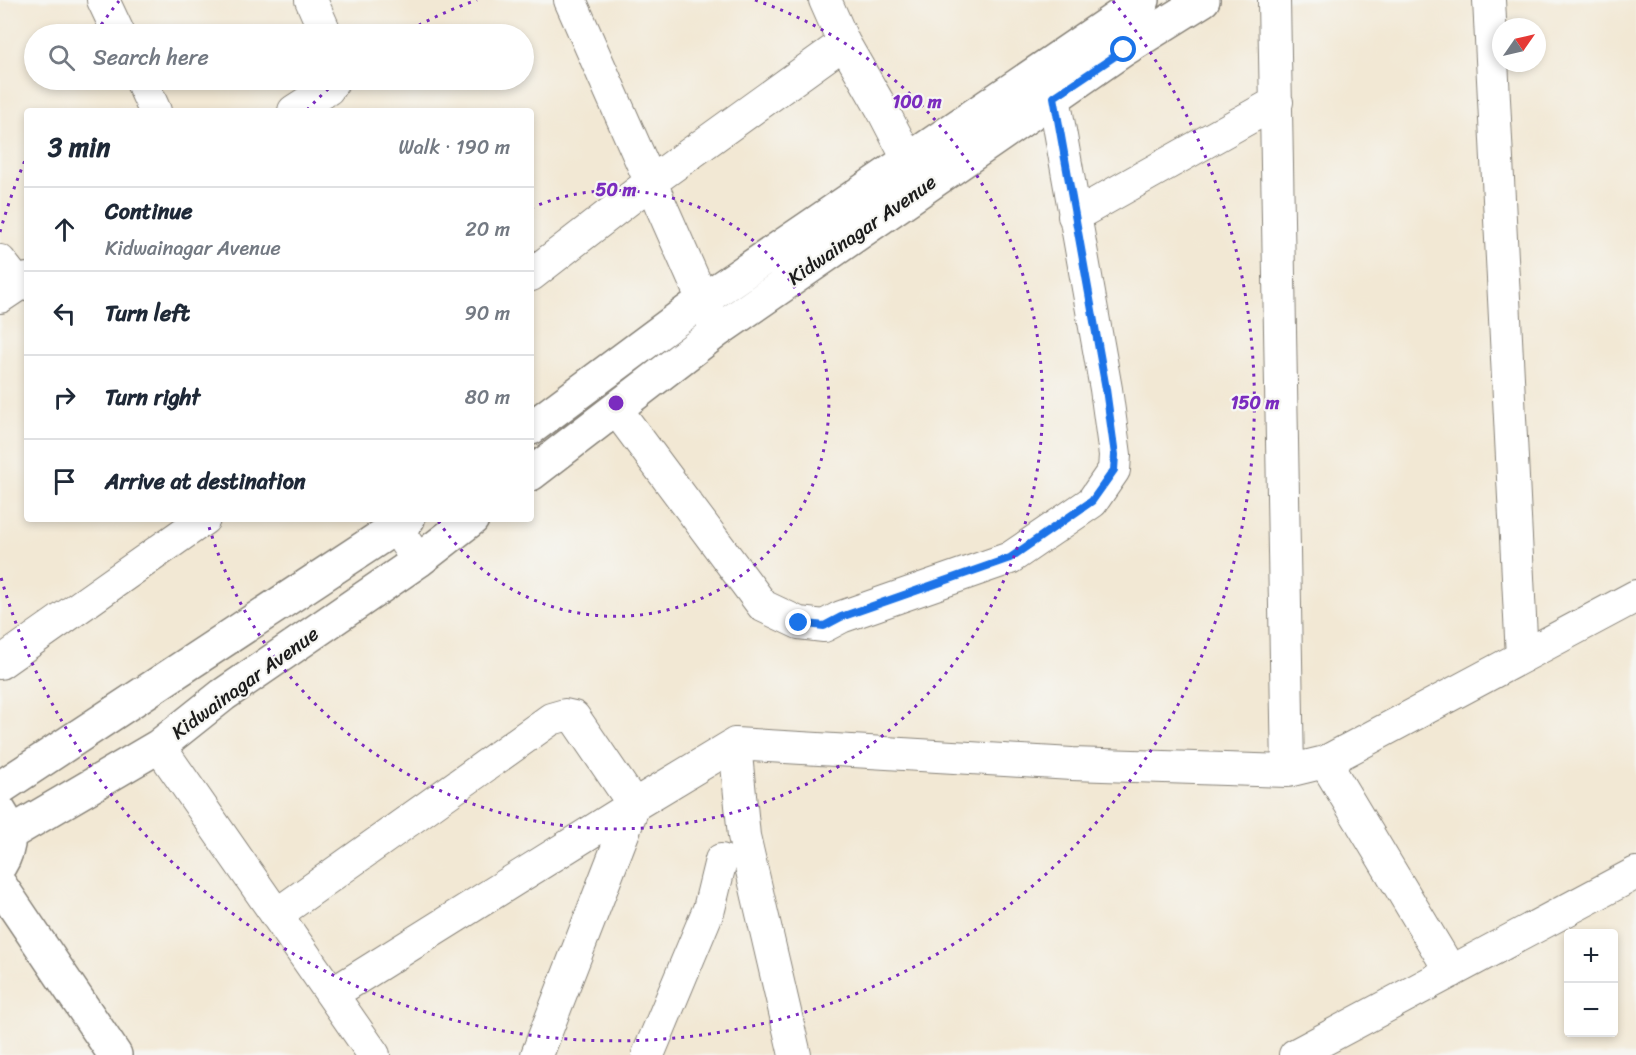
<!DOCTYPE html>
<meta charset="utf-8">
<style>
body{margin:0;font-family:Sriracha,sans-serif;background:#f6f6f7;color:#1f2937}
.controls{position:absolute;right:18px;bottom:18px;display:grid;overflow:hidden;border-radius:6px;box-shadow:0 3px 9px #0003}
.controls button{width:54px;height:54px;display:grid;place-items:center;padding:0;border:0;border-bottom:2px solid #e0e1e3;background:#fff;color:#1f2937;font:30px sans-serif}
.compass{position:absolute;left:1492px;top:18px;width:54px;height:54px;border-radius:50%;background:#fff;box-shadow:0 3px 9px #0003;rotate:56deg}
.stop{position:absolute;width:18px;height:18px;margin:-14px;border:4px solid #1a73e8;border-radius:50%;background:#fff}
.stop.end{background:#1a73e8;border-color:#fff;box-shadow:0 2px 6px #0008}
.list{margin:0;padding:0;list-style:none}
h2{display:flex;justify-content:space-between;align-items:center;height:78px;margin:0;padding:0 24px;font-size:26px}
h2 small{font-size:20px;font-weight:400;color:#747a83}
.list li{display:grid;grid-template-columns:39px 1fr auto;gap:18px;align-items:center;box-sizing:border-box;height:84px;padding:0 24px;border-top:2px solid #e0e1e3}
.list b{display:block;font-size:22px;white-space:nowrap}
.list p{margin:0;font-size:20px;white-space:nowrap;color:#747a83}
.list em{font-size:20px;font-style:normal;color:#747a83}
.icon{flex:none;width:33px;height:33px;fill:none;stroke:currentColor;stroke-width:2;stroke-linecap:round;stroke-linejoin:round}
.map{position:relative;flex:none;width:1636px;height:1055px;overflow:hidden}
.search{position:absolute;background:#fff;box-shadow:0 3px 9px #0003;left:24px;top:24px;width:510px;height:66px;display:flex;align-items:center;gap:15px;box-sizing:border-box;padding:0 21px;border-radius:33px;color:#747a83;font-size:22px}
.panel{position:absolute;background:#fff;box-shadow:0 3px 9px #0003;left:24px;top:108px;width:510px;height:414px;border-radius:6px}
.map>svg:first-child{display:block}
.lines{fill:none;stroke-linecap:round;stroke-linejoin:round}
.minor-casing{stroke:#878278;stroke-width:34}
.tertiary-casing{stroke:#878278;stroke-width:36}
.primary-casing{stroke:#878278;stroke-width:36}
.minor{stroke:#fff;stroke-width:32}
.tertiary{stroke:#fff;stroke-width:33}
.primary{stroke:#fff;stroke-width:33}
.route{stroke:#1a73e8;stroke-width:8}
.ring{fill:none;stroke:#7b2cbf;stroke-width:3;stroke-dasharray:3 6}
.labels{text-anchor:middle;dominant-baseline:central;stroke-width:4.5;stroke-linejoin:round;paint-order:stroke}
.street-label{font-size:20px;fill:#1c1c1c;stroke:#f6f6f2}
.centre{fill:#7b2cbf;stroke:#f6f6f2;stroke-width:3}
.ring-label{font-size:18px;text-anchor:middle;font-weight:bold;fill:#7b2cbf;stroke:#f6f6f2;stroke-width:4.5;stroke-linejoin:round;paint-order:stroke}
</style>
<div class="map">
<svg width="1636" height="1055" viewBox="0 0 1636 1055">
<rect width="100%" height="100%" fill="#f6f6f2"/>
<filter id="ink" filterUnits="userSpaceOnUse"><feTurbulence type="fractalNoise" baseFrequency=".0167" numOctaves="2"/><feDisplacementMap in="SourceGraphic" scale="12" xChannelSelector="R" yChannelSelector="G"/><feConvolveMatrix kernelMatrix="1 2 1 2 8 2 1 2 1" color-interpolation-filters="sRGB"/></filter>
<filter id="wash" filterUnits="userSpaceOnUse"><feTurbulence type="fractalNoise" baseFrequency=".008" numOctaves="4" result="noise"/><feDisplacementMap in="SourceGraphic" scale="24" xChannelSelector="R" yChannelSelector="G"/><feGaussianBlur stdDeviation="1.35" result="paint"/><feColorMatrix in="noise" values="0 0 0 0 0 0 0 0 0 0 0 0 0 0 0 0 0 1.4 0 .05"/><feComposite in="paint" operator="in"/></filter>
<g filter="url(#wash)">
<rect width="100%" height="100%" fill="#f2e8d4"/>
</g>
<g filter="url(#ink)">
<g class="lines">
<defs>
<path id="minor" d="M103,0L119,34
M311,0L326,34
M570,0L713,323
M825,0L844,43L882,109L908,159L922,181
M1274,0L1288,771
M1489,0L1522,657
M141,80L155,111
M294,111L328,89L334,80
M1074,216L1277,102
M0,261L18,284
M531,275L651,182L844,43
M0,297L27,279
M616,409L763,606L799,623L824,626L841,617L1010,558L1092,502L1114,470L1115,455L1106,389L1054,97
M390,519L418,561
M0,663L204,519
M735,744L744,836L795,1055
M159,746L374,1055
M1325,762L1451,972
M276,915L551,719L565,715L574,717L634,805L537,1055
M332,994L634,805L735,744L1072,764L1288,771L1325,762L1636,596
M648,1055L709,909L721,860
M1295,1055L1636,873"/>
<path id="tertiary" d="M0,885L115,1055"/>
<path id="primary" d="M531,428L703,300L1143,0
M531,474L717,331L1123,50L1203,0
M0,788L408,519
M0,812C12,829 11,847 0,865
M9,834L159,746L223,695L418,561L472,519"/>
</defs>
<!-- minor casing -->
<use href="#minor" class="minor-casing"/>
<!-- tertiary casing -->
<use href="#tertiary" class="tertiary-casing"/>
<!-- primary casing -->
<use href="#primary" class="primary-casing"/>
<!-- minor -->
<use href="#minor" class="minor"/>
<!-- tertiary -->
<use href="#tertiary" class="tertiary"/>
<!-- primary -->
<use href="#primary" class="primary"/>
</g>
</g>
<g class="lines" filter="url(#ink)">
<!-- route -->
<path class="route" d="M799,623L824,626L841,617L1010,558L1092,501L1114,470L1115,455L1106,389L1054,97L1124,50"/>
</g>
<!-- distance rings -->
<g class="ring">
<path d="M531 208A213 213 0 1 1 437 519"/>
<path d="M307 110A426 426 0 0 1 337 81M403 34A426 426 0 0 1 477 0M755 0A426 426 0 1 1 207 520"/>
<path d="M0 232A639 639 0 0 1 26 158M96 32A639 639 0 0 1 119 1M1113 1A639 639 0 1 1 0 574"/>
</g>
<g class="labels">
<!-- street labels -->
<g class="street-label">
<text transform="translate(862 230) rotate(-35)">Kidwainagar Avenue</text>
<text transform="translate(245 683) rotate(-36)">Kidwainagar Avenue</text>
</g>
</g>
<circle cx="616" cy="403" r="9" class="centre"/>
<g class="ring-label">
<text x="917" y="108">100 m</text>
<text x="616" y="196">50 m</text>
<text x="1255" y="409">150 m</text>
</g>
</svg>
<div class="controls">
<button>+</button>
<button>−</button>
</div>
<svg class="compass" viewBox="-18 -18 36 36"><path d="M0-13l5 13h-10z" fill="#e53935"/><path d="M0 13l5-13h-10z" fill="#747a83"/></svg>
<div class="stop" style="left:1124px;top:50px"></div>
<div class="stop end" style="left:799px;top:623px"></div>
<div class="search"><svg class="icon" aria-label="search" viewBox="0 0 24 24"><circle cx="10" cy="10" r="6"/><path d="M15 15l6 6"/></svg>Search here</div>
<section class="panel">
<h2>3 min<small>Walk · 190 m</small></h2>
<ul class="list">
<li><svg class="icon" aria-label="ahead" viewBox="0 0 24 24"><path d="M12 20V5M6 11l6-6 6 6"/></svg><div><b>Continue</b><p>Kidwainagar Avenue</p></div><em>20 m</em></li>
<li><svg class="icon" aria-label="left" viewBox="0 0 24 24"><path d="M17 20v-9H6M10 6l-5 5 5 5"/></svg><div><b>Turn left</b></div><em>90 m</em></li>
<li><svg class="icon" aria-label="right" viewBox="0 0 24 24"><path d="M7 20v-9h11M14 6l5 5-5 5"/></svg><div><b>Turn right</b></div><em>80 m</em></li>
<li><svg class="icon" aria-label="arrive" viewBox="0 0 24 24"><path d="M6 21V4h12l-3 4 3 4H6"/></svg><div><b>Arrive at destination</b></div></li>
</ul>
</section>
</div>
